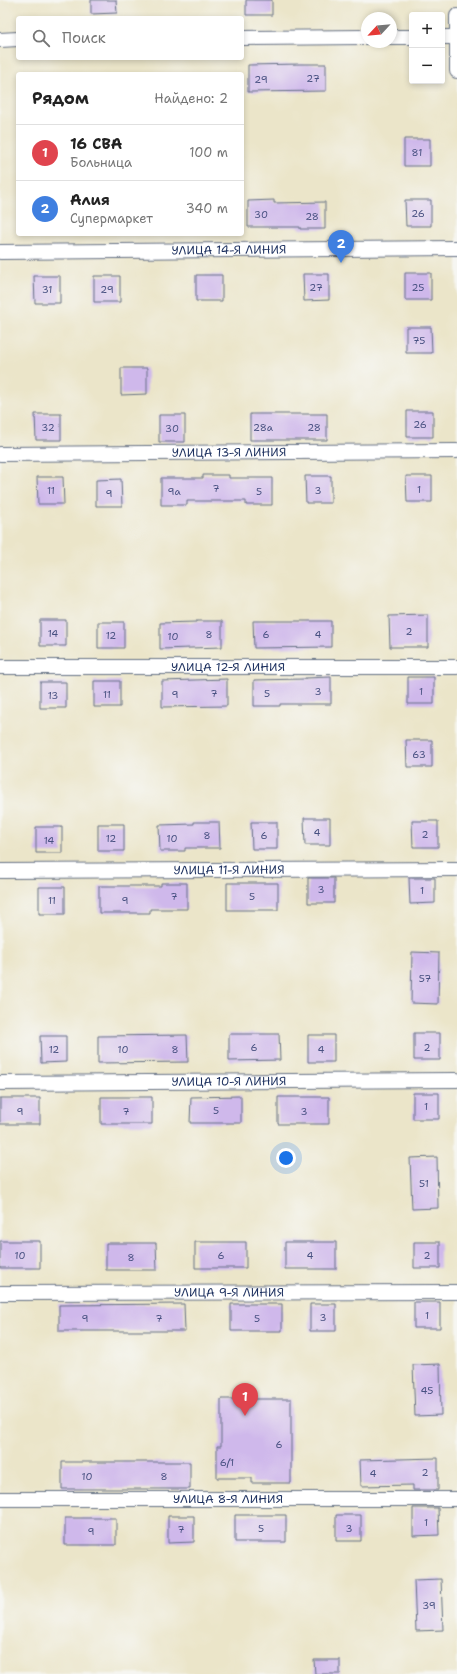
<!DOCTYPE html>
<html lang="ru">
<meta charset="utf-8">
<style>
body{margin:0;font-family:"Shantell Sans",sans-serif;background:#f6f6f6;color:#222}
.controls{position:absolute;right:12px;top:12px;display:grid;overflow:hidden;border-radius:4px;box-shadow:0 2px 6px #0003}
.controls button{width:36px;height:36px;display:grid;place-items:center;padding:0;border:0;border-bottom:1px solid #e0e0e0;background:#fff;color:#222;font:20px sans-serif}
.compass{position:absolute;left:361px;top:12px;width:36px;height:36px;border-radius:50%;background:#fff;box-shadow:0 2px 6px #0003;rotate:244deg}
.you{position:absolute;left:286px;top:1158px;width:14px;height:14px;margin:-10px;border:3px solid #fff;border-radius:50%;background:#1a73e8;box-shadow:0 0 0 6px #1a73e833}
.badge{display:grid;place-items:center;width:26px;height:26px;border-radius:50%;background:#db2777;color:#fff;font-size:13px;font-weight:700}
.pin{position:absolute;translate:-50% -33px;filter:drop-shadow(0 1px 2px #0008)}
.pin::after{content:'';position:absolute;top:21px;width:14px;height:12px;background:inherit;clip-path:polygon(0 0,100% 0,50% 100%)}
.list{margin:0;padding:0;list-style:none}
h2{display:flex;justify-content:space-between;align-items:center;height:52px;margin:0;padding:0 16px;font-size:17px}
h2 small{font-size:13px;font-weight:400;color:#767676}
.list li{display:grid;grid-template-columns:26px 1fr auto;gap:12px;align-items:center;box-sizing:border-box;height:56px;padding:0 16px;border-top:1px solid #e0e0e0}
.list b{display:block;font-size:15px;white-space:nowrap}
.list p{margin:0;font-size:13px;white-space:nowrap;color:#767676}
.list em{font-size:13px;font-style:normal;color:#767676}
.icon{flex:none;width:22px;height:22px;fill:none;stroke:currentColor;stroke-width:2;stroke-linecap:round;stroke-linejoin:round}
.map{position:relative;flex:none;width:457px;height:1674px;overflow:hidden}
.search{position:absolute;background:#fff;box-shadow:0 2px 6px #0003;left:16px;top:16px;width:228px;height:44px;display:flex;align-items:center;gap:10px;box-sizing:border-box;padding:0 14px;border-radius:4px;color:#767676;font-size:15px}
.panel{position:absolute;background:#fff;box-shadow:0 2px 6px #0003;left:16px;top:72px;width:228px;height:164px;border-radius:4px}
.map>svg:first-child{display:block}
.building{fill:#cfb8eb}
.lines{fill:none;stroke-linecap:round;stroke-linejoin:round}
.minor-casing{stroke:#646f83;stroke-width:16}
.minor{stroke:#fff;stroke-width:14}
.labels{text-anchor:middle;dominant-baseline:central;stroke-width:3;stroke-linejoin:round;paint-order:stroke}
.number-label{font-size:10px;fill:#485181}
.street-label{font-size:12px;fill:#1b2f5e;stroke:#f6f6f2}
</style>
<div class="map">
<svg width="457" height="1674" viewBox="0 0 457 1674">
<rect width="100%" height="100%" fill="#f6f6f2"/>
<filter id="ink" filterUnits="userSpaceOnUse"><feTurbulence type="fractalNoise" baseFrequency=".025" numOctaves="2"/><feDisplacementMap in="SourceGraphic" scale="8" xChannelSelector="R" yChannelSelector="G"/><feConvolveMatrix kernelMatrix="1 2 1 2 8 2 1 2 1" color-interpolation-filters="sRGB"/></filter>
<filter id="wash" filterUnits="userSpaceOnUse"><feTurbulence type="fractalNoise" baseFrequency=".012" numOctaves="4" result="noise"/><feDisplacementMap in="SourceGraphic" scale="16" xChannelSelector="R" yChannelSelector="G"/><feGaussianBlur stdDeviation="0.9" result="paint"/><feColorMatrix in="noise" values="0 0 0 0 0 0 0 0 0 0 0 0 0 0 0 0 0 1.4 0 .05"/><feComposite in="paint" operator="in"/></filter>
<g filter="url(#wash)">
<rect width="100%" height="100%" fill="#ebe5c9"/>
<g id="blocks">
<!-- building -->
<path class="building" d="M91,0H116L117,13L91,14Z
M246,0H272V15H246Z
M300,64H326V91L248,92V65Z
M404,139H430V166H404Z
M274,200V203L325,202V229H300V227H248V201Z
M405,200H431V226H406Z
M405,273H431V300H405Z
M303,274H329V300L304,301Z
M196,275H222V301H196Z
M34,276H60V303H35Z
M94,276H120V302H94Z
M406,327H431L432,353H406Z
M121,368H147V394L121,395Z
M407,411H433V437H407Z
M35,414H61V440H36Z
M250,414H327V440H250Z
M159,415H185V442H159Z
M203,475H229V478H272V505H246V501H187V505H161V478H203Z
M305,476H331V503H306Z
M406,476H432V502H407Z
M37,477H63L64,504H38Z
M121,479L122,506H96V480Z
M428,615V647H390L389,616Z
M40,620H66V646H40Z
M196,621H222V647L160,649V623L196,622Z
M253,621H331V647L254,648Z
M98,622H124V648H98Z
M331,677V704H280V706H254V680L305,679V678Z
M408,677H434V704H408Z
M227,679V706L162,707V681Z
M94,681H120V707H94Z
M40,682H66V708H40Z
M406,740H432V767H407Z
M304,818H330V845H305Z
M412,821H438V847H413Z
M194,822H219L220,848H185V851H160L159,825L194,824Z
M251,822H277V849H252Z
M98,824H124V851H98Z
M36,827H62V853H36Z
M308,878H334V903H308Z
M409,878H435V903L410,904Z
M161,883H187V909H150V913H99V886H161Z
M227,883H278V910H227Z
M39,887H65V914H39Z
M412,952L439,953L438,1004L411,1003Z
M414,1033H440V1060H414Z
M229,1034H279L280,1060L229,1061Z
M187,1035L188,1062L98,1063V1036Z
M308,1035H334V1062H308Z
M40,1036H66V1062L41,1063Z
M413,1093H439V1119H413Z
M241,1096V1123H190L191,1097Z
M101,1097H152V1124H101Z
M278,1097H329V1124H278Z
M0,1098H40V1124H0Z
M437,1157L438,1208L412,1209L410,1158Z
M0,1241H40V1268H0Z
M195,1242H246V1268H195Z
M285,1242H336V1269H285Z
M414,1242H440V1268H414Z
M106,1243H156L157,1270H106Z
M414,1302H440V1328H414Z
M184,1304L185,1331H59V1305Z
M231,1304H282V1331H231Z
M310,1304H336V1331H310Z
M440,1364L441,1415L415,1416L413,1365Z
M221,1399H291V1483H252V1478H217V1446H221Z
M438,1458V1490H413V1485L361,1486L360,1460Z
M62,1462H190V1489H62Z
M413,1508H438L439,1535L413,1536Z
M235,1515H286V1542H235Z
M336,1515H361V1541H336Z
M168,1516H194V1542L168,1543Z
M65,1518H116V1545H65Z
M441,1579L443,1630L416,1631L414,1580Z
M314,1660H340V1674H315Z"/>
</g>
</g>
<g filter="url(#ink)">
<use href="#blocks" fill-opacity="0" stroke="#646f83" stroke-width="1"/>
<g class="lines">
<defs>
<g id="minor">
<path d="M457,16V71"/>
<path d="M391,37H412"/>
<path d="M442,37H457"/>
<path d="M242,38L367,37"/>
<path d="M0,40L18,39"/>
<path id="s1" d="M0,252L457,248"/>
<path id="s2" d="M0,454L457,451"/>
<path id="s3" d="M0,667H457"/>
<path id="s4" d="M0,871L457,869"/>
<path id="s5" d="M0,1083L457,1080"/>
<path id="s6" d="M0,1293L457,1292"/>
<path id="s7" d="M0,1499H457"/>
</g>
</defs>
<!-- minor casing -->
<use href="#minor" class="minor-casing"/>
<!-- minor -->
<use href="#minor" class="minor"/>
</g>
</g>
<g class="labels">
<!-- number labels -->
<g class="number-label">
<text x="313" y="78">27</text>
<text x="261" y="79">29</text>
<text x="417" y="152">81</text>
<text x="418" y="213">26</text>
<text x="261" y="214">30</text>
<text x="312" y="216">28</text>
<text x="316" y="287">27</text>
<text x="418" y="287">25</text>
<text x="47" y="289">31</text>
<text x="107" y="289">29</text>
<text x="419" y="340">75</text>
<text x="420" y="424">26</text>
<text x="48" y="427">32</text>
<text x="263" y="427">28а</text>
<text x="314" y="427">28</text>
<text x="172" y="428">30</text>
<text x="216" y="488">7</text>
<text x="419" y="489">1</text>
<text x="51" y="490">11</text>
<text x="318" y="490">3</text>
<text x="174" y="491">9а</text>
<text x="259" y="491">5</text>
<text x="109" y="493">9</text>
<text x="409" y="631">2</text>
<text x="53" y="633">14</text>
<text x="209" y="634">8</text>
<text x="266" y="634">6</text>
<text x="318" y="634">4</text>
<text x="111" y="635">12</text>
<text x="173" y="636">10</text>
<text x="318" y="691">3</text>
<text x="421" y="691">1</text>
<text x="214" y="693">7</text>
<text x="267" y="693">5</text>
<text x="107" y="694">11</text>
<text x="175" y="694">9</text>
<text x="53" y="695">13</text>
<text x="419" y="754">63</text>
<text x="317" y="832">4</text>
<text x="425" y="834">2</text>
<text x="207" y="835">8</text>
<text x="264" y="835">6</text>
<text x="111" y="838">12</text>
<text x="172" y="838">10</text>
<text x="49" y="840">14</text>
<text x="321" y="889">3</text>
<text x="422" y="890">1</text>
<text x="174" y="896">7</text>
<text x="252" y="896">5</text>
<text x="52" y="900">11</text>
<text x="125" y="900">9</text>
<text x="425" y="978">57</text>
<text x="254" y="1047">6</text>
<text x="427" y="1047">2</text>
<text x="54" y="1049">12</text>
<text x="123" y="1049">10</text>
<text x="175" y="1049">8</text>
<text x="321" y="1049">4</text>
<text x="426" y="1106">1</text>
<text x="216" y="1110">5</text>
<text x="20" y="1111">9</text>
<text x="126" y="1111">7</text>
<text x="304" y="1111">3</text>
<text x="424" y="1183">51</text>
<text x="20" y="1255">10</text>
<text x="221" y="1255">6</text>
<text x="310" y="1255">4</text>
<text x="427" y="1255">2</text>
<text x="131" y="1257">8</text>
<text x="427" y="1315">1</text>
<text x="323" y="1317">3</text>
<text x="85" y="1318">9</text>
<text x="159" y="1318">7</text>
<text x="257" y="1318">5</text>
<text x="427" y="1390">45</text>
<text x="279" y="1444">6</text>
<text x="227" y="1462">6/1</text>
<text x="425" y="1472">2</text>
<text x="373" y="1473">4</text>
<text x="87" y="1476">10</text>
<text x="164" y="1476">8</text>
<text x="426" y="1522">1</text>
<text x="261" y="1528">5</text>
<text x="349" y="1528">3</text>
<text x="181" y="1529">7</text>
<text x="91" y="1531">9</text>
<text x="429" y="1605">39</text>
</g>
<!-- street labels -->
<g class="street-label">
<text stroke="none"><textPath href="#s1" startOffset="229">УЛИЦА 14-Я ЛИНИЯ</textPath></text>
<text stroke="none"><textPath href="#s2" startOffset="229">УЛИЦА 13-Я ЛИНИЯ</textPath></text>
<text stroke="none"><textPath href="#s3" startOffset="228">УЛИЦА 12-Я ЛИНИЯ</textPath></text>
<text stroke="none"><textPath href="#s4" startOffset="229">УЛИЦА 11-Я ЛИНИЯ</textPath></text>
<text stroke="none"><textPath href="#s5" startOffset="229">УЛИЦА 10-Я ЛИНИЯ</textPath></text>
<text stroke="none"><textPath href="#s6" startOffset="229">УЛИЦА 9-Я ЛИНИЯ</textPath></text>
<text stroke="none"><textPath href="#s7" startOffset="228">УЛИЦА 8-Я ЛИНИЯ</textPath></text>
</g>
</g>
</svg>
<div class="controls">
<button>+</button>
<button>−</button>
</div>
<svg class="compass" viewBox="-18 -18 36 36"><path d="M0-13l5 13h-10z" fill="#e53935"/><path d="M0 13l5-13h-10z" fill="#767676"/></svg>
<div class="you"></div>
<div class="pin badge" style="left:245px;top:1416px;background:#e0444e">1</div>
<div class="pin badge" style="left:341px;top:263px;background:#3f7fe0">2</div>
<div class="search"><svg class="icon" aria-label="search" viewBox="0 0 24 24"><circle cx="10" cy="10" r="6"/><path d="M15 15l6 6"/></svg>Поиск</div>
<section class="panel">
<h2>Рядом<small>Найдено: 2</small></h2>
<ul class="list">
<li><span class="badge" style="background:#e0444e">1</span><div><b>16 СВА</b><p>Больница</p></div><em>100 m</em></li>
<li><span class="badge" style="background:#3f7fe0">2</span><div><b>Алия</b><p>Супермаркет</p></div><em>340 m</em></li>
</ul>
</section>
</div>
